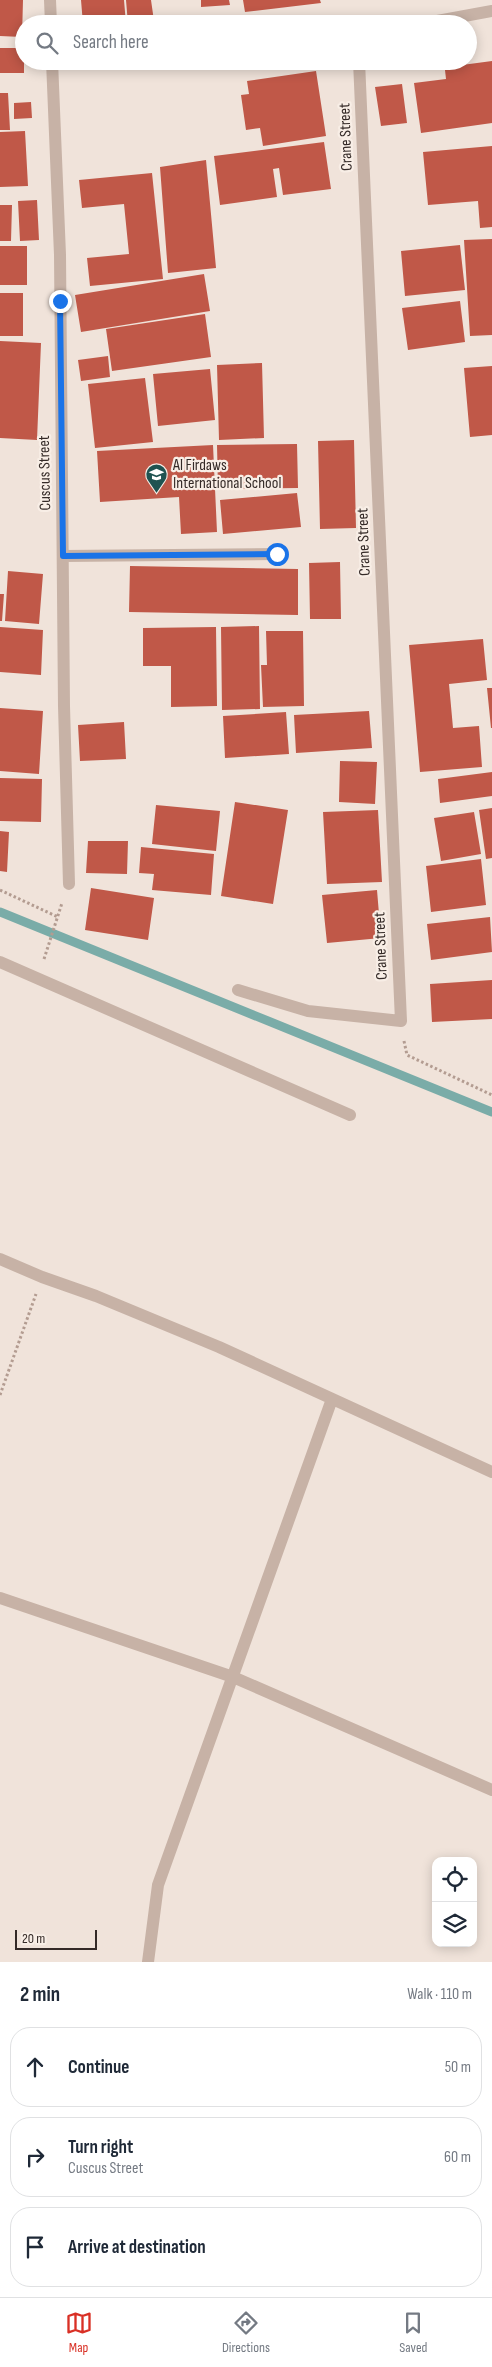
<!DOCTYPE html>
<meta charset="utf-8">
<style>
body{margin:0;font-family:"Sofia Sans Condensed",sans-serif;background:#f2f2f3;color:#1f2937}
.controls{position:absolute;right:15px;bottom:15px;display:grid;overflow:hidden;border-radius:10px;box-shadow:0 2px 12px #0003}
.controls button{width:45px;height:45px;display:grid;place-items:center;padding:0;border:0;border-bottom:1px solid #e0e1e3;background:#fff;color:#1f2937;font:25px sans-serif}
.scale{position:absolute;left:15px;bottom:12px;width:82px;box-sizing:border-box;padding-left:5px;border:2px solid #342a27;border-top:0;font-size:14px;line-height:18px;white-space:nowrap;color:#342a27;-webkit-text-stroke:4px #f8eee6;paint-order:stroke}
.stop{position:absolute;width:15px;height:15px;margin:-11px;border:4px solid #1a73e8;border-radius:50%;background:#fff}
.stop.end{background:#1a73e8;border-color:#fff;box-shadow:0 1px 5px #0008}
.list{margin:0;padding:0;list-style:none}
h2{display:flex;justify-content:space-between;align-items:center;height:65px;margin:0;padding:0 20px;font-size:21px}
h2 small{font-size:16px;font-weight:400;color:#747a83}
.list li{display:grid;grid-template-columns:32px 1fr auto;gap:15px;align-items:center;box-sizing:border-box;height:80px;margin:0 10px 10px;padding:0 10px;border:1px solid #e0e1e3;border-radius:20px}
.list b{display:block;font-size:19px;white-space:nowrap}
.list p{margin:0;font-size:16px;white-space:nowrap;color:#747a83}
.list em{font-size:16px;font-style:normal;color:#747a83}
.icon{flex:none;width:28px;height:28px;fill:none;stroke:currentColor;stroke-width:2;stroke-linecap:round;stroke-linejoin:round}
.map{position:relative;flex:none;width:492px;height:1962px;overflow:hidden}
.search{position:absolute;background:#fff;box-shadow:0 2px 12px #0003;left:15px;right:15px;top:15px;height:55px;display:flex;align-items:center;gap:12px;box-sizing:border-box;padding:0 18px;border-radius:28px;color:#747a83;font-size:19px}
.sheet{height:335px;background:#fff}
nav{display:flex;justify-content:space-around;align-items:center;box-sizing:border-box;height:70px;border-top:1px solid #e0e1e3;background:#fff;font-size:14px;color:#747a83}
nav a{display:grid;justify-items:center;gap:2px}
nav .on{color:#d93025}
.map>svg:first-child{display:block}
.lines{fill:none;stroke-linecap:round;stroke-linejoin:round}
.stream{stroke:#7aaca8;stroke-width:9}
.building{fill:#c05848}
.path{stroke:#b39c91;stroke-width:3;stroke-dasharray:2.5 2.5;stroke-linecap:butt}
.minor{stroke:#c7b2a6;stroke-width:12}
.route{stroke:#1a73e8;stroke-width:6}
.labels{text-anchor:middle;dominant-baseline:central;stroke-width:4.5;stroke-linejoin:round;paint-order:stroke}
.street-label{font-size:16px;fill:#342a27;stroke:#f8eee6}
.poi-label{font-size:16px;fill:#342a27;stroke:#f8eee6;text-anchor:start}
</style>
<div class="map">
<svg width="492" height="1962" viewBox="0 0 492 1962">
<rect width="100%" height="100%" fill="#f0e3da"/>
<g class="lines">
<!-- stream -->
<path class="stream" d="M0,912L492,1112"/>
</g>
<!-- building -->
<path class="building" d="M0,0H23L22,37L0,36Z
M81,0H124L126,24H83Z
M126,0H151L154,21L128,24Z
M201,0H229L230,5L201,7Z
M243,0H320L321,3L245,12Z
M0,48H24V73H0Z
M444,61H462V65L492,61V123L421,133L414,83L446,79Z
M316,71L326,136L263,146L260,128L246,130L241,95L249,94L247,81Z
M402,84L407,123L381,126L375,87Z
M0,93H8L10,130H0Z
M31,102L32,118L14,119V103Z
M25,131L28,186L0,187V132Z
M324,142L331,189L283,195L279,168L273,169L277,197L220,205L214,156Z
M492,146V227L480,228L478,201L428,205L423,152Z
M206,160L216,268L168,273L160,167Z
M152,173L163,279L90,286L87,258L129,254L124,204L82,208L79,180Z
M37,200L39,240L20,241L18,201Z
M0,205H12L11,241H0Z
M492,239V335L470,336L464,240Z
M460,245L465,290L405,296L401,251Z
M0,246H27V285H0Z
M204,274L210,311L81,332L75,295Z
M0,293H23V336H0Z
M460,301L465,342L408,350L402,308Z
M205,314L211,357L112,371L106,329Z
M0,341L41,343L37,440L0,438Z
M108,356L110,377L81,381L78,360Z
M262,363L264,438L219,440L217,365Z
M492,366V435L470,437L464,368Z
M210,369L215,420L158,426L153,374Z
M145,378L153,442L95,448L88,384Z
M354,440L356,528L320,529L318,441Z
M297,444L298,488L218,489L217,445Z
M213,445L217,532L181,534L179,497L100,502L97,451Z
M297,493L301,527L223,534L220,500Z
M340,562L341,619H310L309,563Z
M130,566L298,569V615L129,612Z
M8,571L43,574L39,624L5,621Z
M0,594H4L2,621H0Z
M259,626L260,709L222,710L221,627Z
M0,627L43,630L41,675L0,672Z
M216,627L217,706L171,707V666H143V628Z
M266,631H303L304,706L263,707L261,665H267Z
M483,639L487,680L449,684L453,728L479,726L482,767L420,772L409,645Z
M487,688H492V728H491Z
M0,708L43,711L39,774L0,771Z
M369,711L372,748L296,753L294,715Z
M286,712L289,754L225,758L223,716Z
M124,722L126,759L80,761L78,725Z
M340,761L377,762L375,804L339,802Z
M492,772V796L440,803L438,779Z
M0,778L42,779L41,822L0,821Z
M235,802L288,810L273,904L221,896Z
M156,805L220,811L216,851L152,844Z
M492,808V858L486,859L479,810Z
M378,810L382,882L327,884L323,812Z
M474,812L481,854L441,861L434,818Z
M0,831L9,832L7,872L0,871Z
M88,841H128L127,874L86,873Z
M141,847L214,854L211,895L152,890L154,874L139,873Z
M481,859L486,905L431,912L426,866Z
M91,888L154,898L148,940L85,930Z
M377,890L381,938L327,943L322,895Z
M490,917L492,952L431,960L427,924Z
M492,980V1019L432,1022L430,984Z"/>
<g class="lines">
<!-- path -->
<path class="path" d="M0,890L58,917
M44,959L62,903
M404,1041L407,1055L492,1095
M0,1395L36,1294"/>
<!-- minor -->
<path class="minor" d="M50,0L51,24
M421,24L492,11
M52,61L60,255L64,706L69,884
M63,556L277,554
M0,962L350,1115
M238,990L308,1011L401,1021L359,61
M0,1259L42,1277L96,1296L219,1347L492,1472
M0,1598L233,1677L492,1790
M148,1962L158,1885L332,1399"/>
</g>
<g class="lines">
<!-- route -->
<path class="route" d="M60,301L63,556L277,554"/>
</g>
<!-- icons -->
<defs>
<symbol id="school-pin" viewBox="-11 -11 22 30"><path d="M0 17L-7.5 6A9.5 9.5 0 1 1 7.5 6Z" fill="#1f5351" stroke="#f8eee6"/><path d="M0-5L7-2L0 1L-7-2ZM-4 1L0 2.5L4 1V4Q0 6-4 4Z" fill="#fff"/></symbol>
</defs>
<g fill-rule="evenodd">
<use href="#school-pin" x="144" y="462" width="25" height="34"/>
</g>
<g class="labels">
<!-- street labels -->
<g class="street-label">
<text transform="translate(346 137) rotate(-92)">Crane Street</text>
<text transform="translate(45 473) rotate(-91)">Cuscus Street</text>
<text transform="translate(364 542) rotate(-92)">Crane Street</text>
<text transform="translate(381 946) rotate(-92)">Crane Street</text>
</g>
<!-- poi labels -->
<g class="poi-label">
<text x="173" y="465">Al Firdaws<tspan x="173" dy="18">International School</tspan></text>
</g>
</g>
</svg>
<div class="controls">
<button><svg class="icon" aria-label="locate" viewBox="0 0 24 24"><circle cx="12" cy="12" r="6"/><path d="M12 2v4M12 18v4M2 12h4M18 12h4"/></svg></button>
<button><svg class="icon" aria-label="layers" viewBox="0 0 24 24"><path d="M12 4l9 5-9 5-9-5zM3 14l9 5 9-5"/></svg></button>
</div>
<div class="scale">20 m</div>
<div class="stop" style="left:277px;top:554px"></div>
<div class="stop end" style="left:60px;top:301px"></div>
<div class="search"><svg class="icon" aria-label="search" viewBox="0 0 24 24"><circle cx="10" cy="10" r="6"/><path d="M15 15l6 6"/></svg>Search here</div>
</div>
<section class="sheet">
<h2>2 min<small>Walk · 110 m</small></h2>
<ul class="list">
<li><svg class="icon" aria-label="ahead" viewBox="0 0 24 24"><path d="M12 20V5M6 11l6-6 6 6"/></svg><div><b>Continue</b></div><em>50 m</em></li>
<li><svg class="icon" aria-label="right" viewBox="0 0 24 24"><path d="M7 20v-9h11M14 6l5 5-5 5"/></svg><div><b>Turn right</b><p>Cuscus Street</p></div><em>60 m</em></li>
<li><svg class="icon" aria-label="arrive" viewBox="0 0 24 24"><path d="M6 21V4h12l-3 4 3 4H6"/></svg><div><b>Arrive at destination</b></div></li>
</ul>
</section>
<nav>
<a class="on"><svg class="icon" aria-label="map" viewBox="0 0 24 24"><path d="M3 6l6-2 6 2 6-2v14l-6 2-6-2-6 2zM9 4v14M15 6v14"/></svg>Map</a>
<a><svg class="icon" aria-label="directions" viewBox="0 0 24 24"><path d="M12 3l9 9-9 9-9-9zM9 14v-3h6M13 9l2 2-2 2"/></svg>Directions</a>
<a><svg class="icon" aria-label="saved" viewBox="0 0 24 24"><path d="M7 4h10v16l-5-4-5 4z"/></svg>Saved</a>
</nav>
